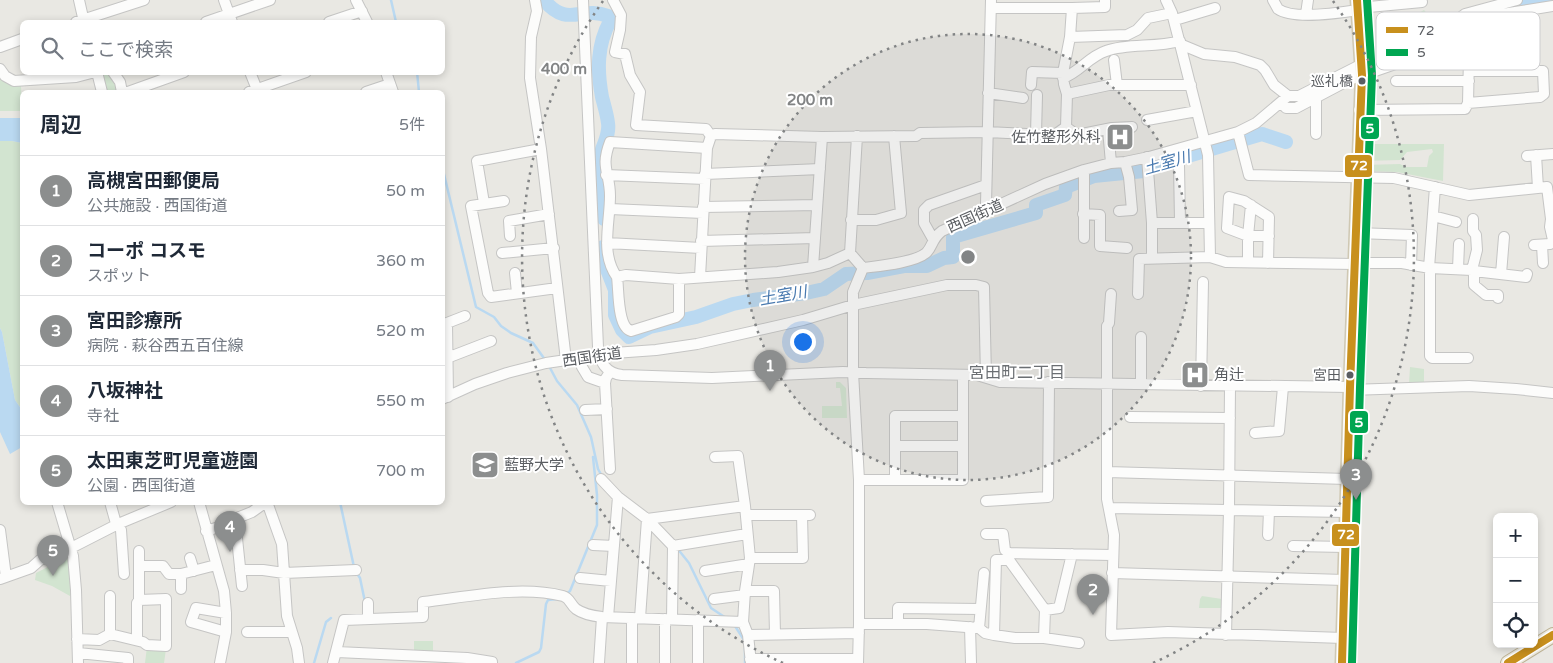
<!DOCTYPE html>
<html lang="ja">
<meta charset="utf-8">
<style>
body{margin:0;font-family:"Varela Round","Noto Sans JP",sans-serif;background:#f6f6f7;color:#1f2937}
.controls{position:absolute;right:15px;bottom:15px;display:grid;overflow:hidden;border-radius:8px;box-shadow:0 2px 8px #0003}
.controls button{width:45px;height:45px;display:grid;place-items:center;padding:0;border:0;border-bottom:1px solid #e0e1e3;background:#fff;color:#1f2937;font:25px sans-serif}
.you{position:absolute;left:802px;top:341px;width:18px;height:18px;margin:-12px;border:4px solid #fff;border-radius:50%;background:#1a73e8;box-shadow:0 0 0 8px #1a73e833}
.badge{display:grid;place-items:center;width:32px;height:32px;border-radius:50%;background:#8c8e8e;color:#fff;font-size:16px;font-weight:700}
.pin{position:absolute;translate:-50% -41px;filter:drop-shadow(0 1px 2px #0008)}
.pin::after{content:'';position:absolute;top:26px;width:18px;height:15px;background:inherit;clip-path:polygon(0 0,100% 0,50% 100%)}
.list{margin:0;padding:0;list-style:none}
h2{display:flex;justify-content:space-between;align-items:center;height:65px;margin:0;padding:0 20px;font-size:21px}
h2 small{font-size:16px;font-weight:400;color:#747a83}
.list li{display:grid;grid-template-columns:32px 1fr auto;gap:15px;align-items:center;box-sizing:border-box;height:70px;padding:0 20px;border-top:1px solid #e0e1e3}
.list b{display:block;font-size:19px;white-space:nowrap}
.list p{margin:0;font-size:16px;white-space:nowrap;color:#747a83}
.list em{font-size:16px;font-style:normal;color:#747a83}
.icon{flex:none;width:28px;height:28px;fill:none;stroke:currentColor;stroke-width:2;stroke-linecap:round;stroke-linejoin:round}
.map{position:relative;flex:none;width:1553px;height:663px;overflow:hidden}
.search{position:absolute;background:#fff;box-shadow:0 2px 8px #0003;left:20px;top:20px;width:425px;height:55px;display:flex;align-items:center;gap:12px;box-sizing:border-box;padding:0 18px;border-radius:8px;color:#747a83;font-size:19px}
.panel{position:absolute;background:#fff;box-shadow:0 2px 8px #0003;left:20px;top:90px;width:425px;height:415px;border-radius:8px}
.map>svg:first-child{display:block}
.green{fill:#d2e4d0}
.water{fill:#bad9f1}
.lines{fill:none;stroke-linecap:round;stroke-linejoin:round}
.stream{stroke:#bad9f1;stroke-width:2.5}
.river{stroke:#bad9f1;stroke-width:14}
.minor-casing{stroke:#c5c5c4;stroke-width:12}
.major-casing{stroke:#cfc8b3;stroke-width:15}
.highway-casing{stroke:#bdb294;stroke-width:16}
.minor{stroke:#fcfcfb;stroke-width:10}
.major{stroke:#f1efe6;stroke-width:12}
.highway{stroke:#eceae0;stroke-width:14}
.bus-1-casing{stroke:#fff;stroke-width:11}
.bus-2-casing{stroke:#fff;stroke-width:11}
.bus-1{stroke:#c8901d;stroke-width:8}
.bus-2{stroke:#00a651;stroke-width:8}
.ring{fill:none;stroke:#828485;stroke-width:2.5;stroke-dasharray:2.5 5}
.bus-dot{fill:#5a5d61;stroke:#fff;stroke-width:2}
.labels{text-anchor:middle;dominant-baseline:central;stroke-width:4;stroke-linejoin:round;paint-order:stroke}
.bus-label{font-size:14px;fill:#5a5d61;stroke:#fff;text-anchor:end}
.poi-label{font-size:15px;fill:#5a5d61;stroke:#fff;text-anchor:start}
.street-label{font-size:15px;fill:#5a5d61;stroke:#fff}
.water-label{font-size:16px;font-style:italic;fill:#4879af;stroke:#fff}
.neighbourhood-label{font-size:16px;fill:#6b6f73;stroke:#fff}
.key{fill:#fff;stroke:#ceced0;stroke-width:1}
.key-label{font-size:14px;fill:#5a5d61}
.centre{fill:#828485;stroke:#fff;stroke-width:2.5}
.ring-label{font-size:15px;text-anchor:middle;font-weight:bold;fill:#828485;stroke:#fff;stroke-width:4;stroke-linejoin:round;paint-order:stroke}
.line-badge{stroke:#fff;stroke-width:2}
.badge-label{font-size:14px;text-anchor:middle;font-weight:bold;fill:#fff}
</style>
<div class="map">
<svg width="1553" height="663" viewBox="0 0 1553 663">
<rect width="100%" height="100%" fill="#e9e8e3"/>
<!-- green -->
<path class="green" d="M1424,10L1438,26L1424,37L1422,34L1427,30L1417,14Z
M108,73L114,78L118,92H105L100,74Z
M0,77L10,85H21L22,111H0Z
M0,141H12L22,143V410L15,400L2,332L0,328Z
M1364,144H1444L1443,181L1397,172L1365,171L1363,169V165L1400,164L1406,167H1427L1429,156L1433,152L1432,149L1407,152L1400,160L1363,161Z
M1410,367L1424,369V385L1409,384Z
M836,382H840L846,388L847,418H822V406H842L840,388H836Z
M69,556L72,592L70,596L52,586L35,580L36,573Z
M1202,596L1222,599V608H1199L1200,599Z
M414,641H433V651L414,652Z
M147,647L166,649L164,663H145Z"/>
<!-- water -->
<path class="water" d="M0,118H22V143L12,141H0Z
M0,328L2,332L15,400L22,410V447L10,454L0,432Z"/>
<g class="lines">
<!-- stream -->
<path class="stream" d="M391,0L396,22
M417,72L419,92
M442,166L476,307L494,317L501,326L511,333L533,343L546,361
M549,366L557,381L577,405L591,437L598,469L602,476
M340,502L354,567
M677,548L689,563L711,608L726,618
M356,572L360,578L365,602
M566,594L570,591L597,525V495L593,457
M735,626L744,640
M745,648V663
M314,663L326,622L331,618
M516,663L539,652L541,648L546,604L548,600L557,599"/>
<!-- river -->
<path class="river" d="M544,0C568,29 581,5 608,16L610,21C597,45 597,70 602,97C604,105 607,114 608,123C610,136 602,145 600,157C597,177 607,198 604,219
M1495,10L1547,0
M1351,75L1369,68L1409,56
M603,247L606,267L615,290V315L622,330L629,337L650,327L696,317L733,304L753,300L806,293L824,289L846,274L867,273L904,266H927L944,258L953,257V237L1036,213V205L1065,195L1066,187L1094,176L1144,171L1151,167L1262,134L1286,142"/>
<defs>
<path id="minor" d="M79,0L84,22
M224,0L232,22
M356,0L367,22
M535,0L537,11L531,37L530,78L541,149L566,360
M583,0L598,347C600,362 605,373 622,375L712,378L843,372L866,373L977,375L1000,382L1350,387
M613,0L621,15L620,30L615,52L625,54L630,75L640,92L636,125L706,129L711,136
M1166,0L1172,13L1180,44L1204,54L1235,57L1260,65L1265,70L1274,85L1288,96
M1273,0L1278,9C1293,20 1339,13 1358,10
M1072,8L1105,7V0
M1358,8L1422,2
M1306,14L1308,0
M1175,20L1215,8
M76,22L144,0
M206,22L270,0
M329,22L362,11
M1070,37L1127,35L1137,30L1148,18L1172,13
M1180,44L1208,155L1210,257
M0,47L22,39
M1114,60L1117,85
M0,69L5,76L14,81L76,77L95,72
M97,72L102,92
M113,72L120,82L122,92
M250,72L258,92
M386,72L393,92
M1063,78C1080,72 1088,57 1106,51C1128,43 1155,48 1180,41
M1396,81H1469
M1031,85L1032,72L1063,73
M122,92H128L184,72
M249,92L306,72
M366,92L390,84
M988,93L1023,98
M1312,93L1316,101V134
M1067,94L1109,85H1191
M1281,102L1286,108H1296L1349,80L1430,52L1454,33L1473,23L1496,15L1553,6
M1468,103L1540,97L1544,94L1543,71H1469
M1359,110L1465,109L1468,103L1469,56
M1147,120L1197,111
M1066,127L1077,135L1112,128L1132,127
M1108,129L1111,163
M1238,132L1249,175L1394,178L1469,195L1547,187L1551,219L1553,218
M1036,134L1037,95
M857,136L850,253L863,268
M707,148L610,142C600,168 610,172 610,196C610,223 600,254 617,277L626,275L679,279L778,272L813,267L828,263L850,253
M1174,150L1179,165L1180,222
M1536,155L1538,188
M1527,156L1553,154
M1147,157L1152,223V259
M705,174L820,169
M606,175L705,179
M504,201L471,206L488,293L491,297L557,288
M484,203L477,161L541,149
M703,207L817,205
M610,209L703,213
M987,211L986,204L991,0
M1119,211L1132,210L1129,177L1125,162
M1083,214L1100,215V246L1127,248
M1433,216L1456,222
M851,220H876L901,213L894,136
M1152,223H1209
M1357,233L1412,235L1411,265
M510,236L509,221L549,214
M1084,238V170
M933,239L924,223V210L929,205L986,185
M701,241L815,238
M607,243L701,248
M1534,245L1550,244L1553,240L1550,227L1551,219
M1542,245L1543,263
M502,253L554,248
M1248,262V236L1251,205
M1268,263L1269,217L1244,201L1229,197L1227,228L1248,236H1269
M1355,263H1402L1430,268L1472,270L1474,271L1526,277L1527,274
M813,267L822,137
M1429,268L1435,187
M1430,268V356L1432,358H1468
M1458,269L1459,244
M1472,270L1477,250L1476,235L1473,231V219
M1474,271V285L1486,295H1498V298
M515,273L517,293
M1501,274L1504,237
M617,277C619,290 617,327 631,331L676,317L679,314V279
M700,277L707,148L711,136L715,134L822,137L916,136L920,133L987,132L1049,135L1056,134L1066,127L1067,94L1064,84L1063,73L1070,37L1072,8H991
M1111,294L1109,323L1107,326V499L1114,535L1111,635L1168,632L1343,638
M1138,294L1139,259L1210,257L1226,262L1355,264
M447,358L491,341
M579,358L582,367L588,377L605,383
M610,372L606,378L605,383L610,469
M1141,383V337
M1201,386L1203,282
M1350,390L1469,386L1516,389L1553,393
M448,397L447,323L465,316
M442,399L475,384L507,373L546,363L614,353L656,350L697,344L803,320L853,305L947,285H976L984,287L986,377
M585,410L607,409
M1130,417L1230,418
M1255,433L1279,431L1283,387
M895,446H963
M715,457L738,456L745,506
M1107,472L1347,479
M601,479L618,497
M859,480H963V375
M895,480V416H963
M986,501L1048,497L1049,382
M57,502L73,556L76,590L78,663
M110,502L115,520L121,530L124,574
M199,502L224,591L226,613V632L220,663
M267,502L282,544L287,616L297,648L299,663
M1109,508L1346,512
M746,515H810
M234,521L236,529L242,586
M0,530L6,577
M206,531L232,523L237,518L252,512L266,502
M986,534H1003L1005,550L1009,553V560L1045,610L1044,638
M1268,535L1269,511
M593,545L614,546
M673,546L747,534
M1293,546L1345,547
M1009,553L1112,555
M190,558L194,571
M750,558H803L802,515
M139,566H163L169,574H181L216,565
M240,570H263L284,573L356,570
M705,571L749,564
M1112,573L1344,580
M181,574V589
M580,578L611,581
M0,579L31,568L40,560L71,548L118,524L171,502
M745,591H774L775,634
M110,596V634
M714,599L745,595
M1045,610L1059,608L1072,554
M608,617L618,497L647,519L673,546L672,619
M632,618V663
M640,618L647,519L745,506L750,558L745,591L743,622L748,635L751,663
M368,619V603
M665,619V663
M859,624H927L979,628L985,633L994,635L1015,638H1044L1079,643
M898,624V608L980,609
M970,627L971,663
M979,628L984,573
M226,632L191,622L196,608L226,613
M247,632H292
M748,635L859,633
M994,635L996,560H1009
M1226,635L1229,510L1230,386
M77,639L99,640L110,634L143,642L147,645L166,646V599L139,600
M137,640V603L139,600V551
M337,652L467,658L492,662V663
M78,653L128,658V663
M750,659H858
M333,663L344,620L423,617V602C467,597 520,585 563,596C570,598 570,604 576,609C583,614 593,616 602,617L743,622
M599,663L602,617
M698,663V620
M858,663L859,624V480L853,372V292L863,268C878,266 914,263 926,253C932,248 932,238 942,231L1045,184L1084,170L1111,163L1125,162L1149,157L1238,132L1256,123L1288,96H1299L1370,60L1423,45L1465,14L1517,0"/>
<path id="major" d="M1342,663L1350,387L1362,75L1357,0"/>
<path id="highway" d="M1508,663L1553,635"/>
</defs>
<!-- minor casing -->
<use href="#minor" class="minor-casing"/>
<!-- major casing -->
<use href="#major" class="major-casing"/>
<!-- highway casing -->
<use href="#highway" class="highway-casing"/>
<!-- minor -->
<use href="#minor" class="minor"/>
<!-- major -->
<use href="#major" class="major"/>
<!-- highway -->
<use href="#highway" class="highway"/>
<defs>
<path id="bus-1" d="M1342,663L1350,387L1362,75L1357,0
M1508,663L1553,635"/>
<path id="bus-2" d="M1352,663L1360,387L1372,75L1367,0"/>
</defs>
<!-- bus-1 casing -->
<use href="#bus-1" class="bus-1-casing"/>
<!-- bus-2 casing -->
<use href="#bus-2" class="bus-2-casing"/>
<!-- bus-1 -->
<use href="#bus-1" class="bus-1"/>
<!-- bus-2 -->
<use href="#bus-2" class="bus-2"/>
</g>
<!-- distance rings -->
<circle cx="968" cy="257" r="223" fill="#828485" fill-opacity=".12"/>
<g class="ring">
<circle cx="968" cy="257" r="223"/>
<path d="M783 663A446 446 0 0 1 603 1M1333 1A446 446 0 0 1 1153 663"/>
</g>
<!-- icons -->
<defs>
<symbol id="hospital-square" viewBox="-11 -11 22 22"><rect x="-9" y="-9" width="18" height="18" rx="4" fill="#8c8e8e" stroke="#fff"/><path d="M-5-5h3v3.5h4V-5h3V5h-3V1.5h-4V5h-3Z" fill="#fff"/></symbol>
<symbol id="university-square" viewBox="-11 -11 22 22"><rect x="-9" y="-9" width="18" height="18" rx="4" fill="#8c8e8e" stroke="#fff"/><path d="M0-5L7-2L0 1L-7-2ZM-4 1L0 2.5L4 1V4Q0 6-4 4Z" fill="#fff"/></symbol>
</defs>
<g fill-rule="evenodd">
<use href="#hospital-square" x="1104" y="121" width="32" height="32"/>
<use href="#hospital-square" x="1179" y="359" width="32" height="32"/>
<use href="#university-square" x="469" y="449" width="32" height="32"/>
</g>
<!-- markers -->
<g class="bus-dot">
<circle cx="1362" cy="81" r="4.5"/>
<circle cx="1350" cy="375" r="4.5"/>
</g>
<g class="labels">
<!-- bus labels -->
<g class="bus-label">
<text x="1353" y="81">巡礼橋</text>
<text x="1341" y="375">宮田</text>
</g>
<!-- poi labels -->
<g class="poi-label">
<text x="1101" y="137" text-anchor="end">佐竹整形外科</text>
<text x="1214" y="375">角辻</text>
<text x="504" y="465">藍野大学</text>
</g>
<!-- street labels -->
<g class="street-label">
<text transform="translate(975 216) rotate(-24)">西国街道</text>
<text transform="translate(592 357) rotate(-8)">西国街道</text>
</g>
<!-- water labels -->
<g class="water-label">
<text transform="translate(1167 163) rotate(-16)">土室川</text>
<text transform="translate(783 296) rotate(-10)">土室川</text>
</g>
<!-- neighbourhood labels -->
<g class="neighbourhood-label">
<text x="1017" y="373">宮田町二丁目</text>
</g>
</g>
<!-- legend -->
<rect x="1376" y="12" width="164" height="58" rx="8" class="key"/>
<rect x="1386" y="27" width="22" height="6" fill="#c8901d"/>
<rect x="1386" y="49" width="22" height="7" fill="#00a651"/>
<g class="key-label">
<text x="1417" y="35">72</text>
<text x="1417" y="57">5</text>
</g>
<circle cx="968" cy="257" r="8" class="centre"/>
<g class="ring-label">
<text x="564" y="74">400 m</text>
<text x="810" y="105">200 m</text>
</g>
<g class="line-badge">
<rect x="1360" y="116" width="20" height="24" rx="5" fill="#00a651"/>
<rect x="1344" y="154" width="29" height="24" rx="5" fill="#c8901d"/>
<rect x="1349" y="410" width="20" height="24" rx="5" fill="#00a651"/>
<rect x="1331" y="523" width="29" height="24" rx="5" fill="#c8901d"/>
</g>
<g class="badge-label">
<text x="1370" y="133">5</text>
<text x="1359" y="170">72</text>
<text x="1359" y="427">5</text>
<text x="1346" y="539">72</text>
</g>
</svg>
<div class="controls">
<button>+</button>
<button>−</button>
<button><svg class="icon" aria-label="locate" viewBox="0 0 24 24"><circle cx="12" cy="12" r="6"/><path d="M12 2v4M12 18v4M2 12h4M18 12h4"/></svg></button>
</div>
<div class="you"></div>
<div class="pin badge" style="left:770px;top:391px">1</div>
<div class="pin badge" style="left:1093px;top:615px">2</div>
<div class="pin badge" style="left:1356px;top:500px">3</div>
<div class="pin badge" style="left:230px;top:552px">4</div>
<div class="pin badge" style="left:53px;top:576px">5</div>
<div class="search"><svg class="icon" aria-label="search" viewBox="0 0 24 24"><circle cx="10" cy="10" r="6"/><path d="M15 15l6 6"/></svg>ここで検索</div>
<section class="panel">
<h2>周辺<small>5件</small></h2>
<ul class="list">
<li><span class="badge">1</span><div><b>高槻宮田郵便局</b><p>公共施設 · 西国街道</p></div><em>50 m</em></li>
<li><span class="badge">2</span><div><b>コーポ コスモ</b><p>スポット</p></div><em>360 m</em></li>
<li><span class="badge">3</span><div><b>宮田診療所</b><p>病院 · 萩谷西五百住線</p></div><em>520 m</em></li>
<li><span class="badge">4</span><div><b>八坂神社</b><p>寺社</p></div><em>550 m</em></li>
<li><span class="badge">5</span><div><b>太田東芝町児童遊園</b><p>公園 · 西国街道</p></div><em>700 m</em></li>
</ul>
</section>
</div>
